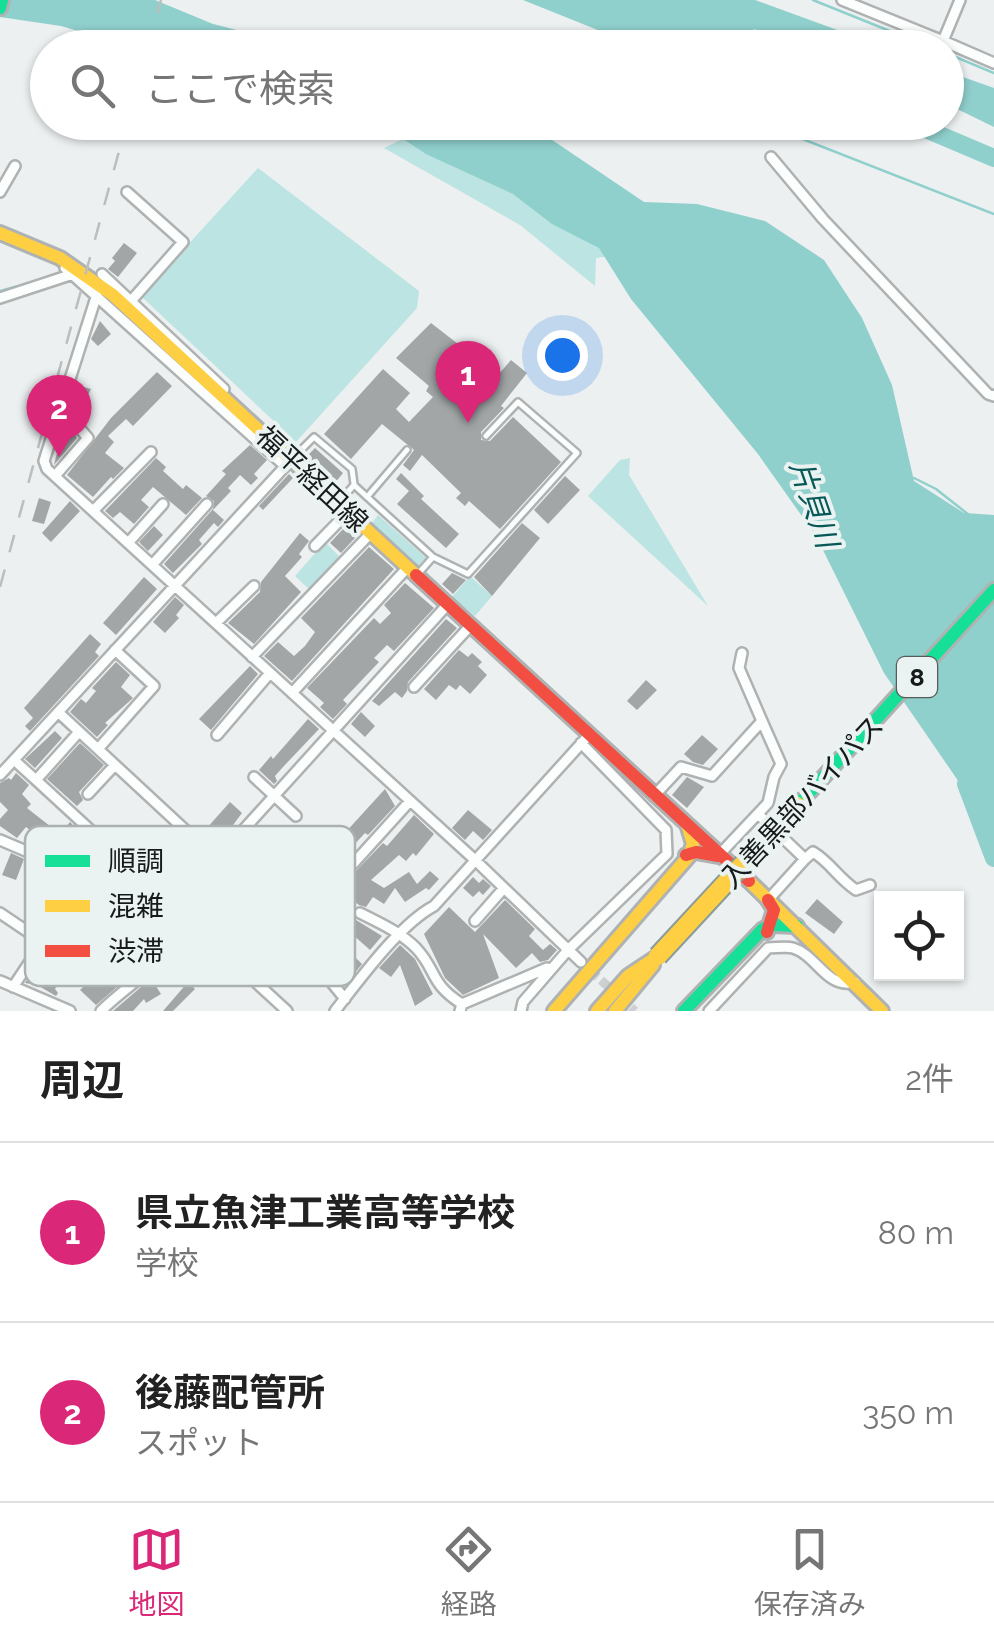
<!DOCTYPE html>
<html lang="ja">
<meta charset="utf-8">
<style>
body{margin:0;font-family:Raleway,"Noto Sans JP",sans-serif;background:#f2f2f2;color:#222}
.controls{position:absolute;right:30px;bottom:30px;display:grid;overflow:hidden;border-radius:0px;box-shadow:0 2px 8px #0004}
.controls button{width:90px;height:90px;display:grid;place-items:center;padding:0;border:0;border-bottom:2px solid #e0e0e0;background:#fff;color:#222;font:50px sans-serif}
.you{position:absolute;left:562px;top:355px;width:35px;height:35px;margin:-25px;border:8px solid #fff;border-radius:50%;background:#1a73e8;box-shadow:0 0 0 15px #1a73e833}
.badge{display:grid;place-items:center;width:65px;height:65px;border-radius:50%;background:#db2777;color:#fff;font-size:32px;font-weight:700}
.pin{position:absolute;translate:-50% -82px;filter:drop-shadow(0 2px 5px #0008)}
.pin::after{content:'';position:absolute;top:52px;width:35px;height:30px;background:inherit;clip-path:polygon(0 0,100% 0,50% 100%)}
.list{margin:0;padding:0;list-style:none}
h2{display:flex;justify-content:space-between;align-items:center;height:130px;margin:0;padding:0 40px;font-size:42px}
h2 small{font-size:32px;font-weight:400;color:#767676}
.list li{display:grid;grid-template-columns:65px 1fr auto;gap:30px;align-items:center;box-sizing:border-box;height:180px;padding:0 40px;border-top:2px solid #e0e0e0}
.list b{display:block;font-size:38px;white-space:nowrap}
.list p{margin:0;font-size:32px;white-space:nowrap;color:#767676}
.list em{font-size:32px;font-style:normal;color:#767676}
.icon{flex:none;width:55px;height:55px;fill:none;stroke:currentColor;stroke-width:2;stroke-linecap:round;stroke-linejoin:round}
.map{position:relative;flex:none;width:994px;height:1011px;overflow:hidden}
.search{position:absolute;background:#fff;box-shadow:0 2px 8px #0004;left:30px;right:30px;top:30px;height:110px;display:flex;align-items:center;gap:25px;box-sizing:border-box;padding:0 35px;border-radius:55px;color:#767676;font-size:38px}
.sheet{height:490px;background:#fff}
nav{display:flex;justify-content:space-around;align-items:center;box-sizing:border-box;height:140px;border-top:2px solid #e0e0e0;background:#fff;font-size:28px;color:#767676}
nav a{display:grid;justify-items:center;gap:5px}
nav .on{color:#db2777}
.map>svg:first-child{display:block}
.green{fill:#bbe4e2}
.water{fill:#8fcfcc}
.lines{fill:none;stroke-linecap:round;stroke-linejoin:round}
.stream{stroke:#8fcfcc;stroke-width:2.5}
.river{stroke:#8fcfcc;stroke-width:18}
.building{fill:#a2a6a6}
.street-tunnel{stroke:#ccd0d0;stroke-width:9;stroke-dasharray:9 4.5;stroke-linecap:butt}
.lane-casing{stroke:#afb2b2;stroke-width:10}
.street-casing{stroke:#afb2b2;stroke-width:14}
.fast-casing{stroke:#afb2b2;stroke-width:18}
.slow-casing{stroke:#afb2b2;stroke-width:18}
.jam-casing{stroke:#afb2b2;stroke-width:18}
.lane{stroke:#fcfdfd;stroke-width:5}
.street{stroke:#fcfdfd;stroke-width:9}
.fast{stroke:#16e098;stroke-width:12}
.slow{stroke:#ffcf43;stroke-width:12}
.jam{stroke:#f24e42;stroke-width:12}
.rail{stroke:#bcbebe;stroke-width:2.5;stroke-dasharray:18 18;stroke-linecap:butt}
.slow-bridge-casing{stroke:#899b9b;stroke-width:22;stroke-linecap:butt}
.slow-bridge{stroke:#ffcf43;stroke-width:18}
.labels{text-anchor:middle;dominant-baseline:central;stroke-width:8;stroke-linejoin:round;paint-order:stroke}
.shield{fill:#eaf2f2;stroke:#565b5b;stroke-width:2.5}
.shield-label{font-size:25px;font-weight:bold;fill:#171a1a}
.street-label{font-size:28px;fill:#171a1a;stroke:#eaf2f2}
.water-label{font-size:30px;font-style:italic;fill:#075957;stroke:#eaf2f2}
.key{fill:#eaf2f2;stroke:#abb1b1;stroke-width:2.5}
.key-label{font-size:28px;fill:#171a1a}
</style>
<div class="map">
<svg width="994" height="1011" viewBox="0 0 994 1011">
<rect width="100%" height="100%" fill="#ecf0f0"/>
<!-- green -->
<path class="green" d="M429,126L623,254L596,258L595,286L520,225L384,148Z
M258,168L419,291L417,308L296,442L141,296Z
M630,458L629,475L708,606L588,496L620,460Z
M378,515L426,558L418,566L372,523Z
M325,542L341,558L311,591L295,576Z
M470,576L492,596L475,616L452,597Z"/>
<!-- water -->
<path class="water" d="M0,0H155L213,24L305,47H132L61,26L0,17Z
M523,0H755L884,47H802L754,29L748,47H640Z
M946,71L994,88V127L947,104Z
M379,123H527L644,202L697,204L765,221L824,260L862,318L892,385L914,481L964,513L994,515V833L884,673L816,536L758,454L631,299L599,248L552,224L513,194L426,154Z"/>
<g class="lines">
<!-- stream -->
<path class="stream" d="M813,0L932,48
M946,53L994,73
M759,122L994,214
M0,291L47,278
M914,478L936,489L969,515"/>
<!-- river -->
<path class="river" d="M909,122L994,158
M966,784L994,858"/>
</g>
<!-- building -->
<path class="building" d="M124,243L137,253L118,277L108,269L115,261L112,258Z
M100,321L111,334L98,346L91,339Z
M431,323L498,375L511,360L527,373L501,406L504,408L481,432V440L490,441L513,417L561,462L500,529L469,501L465,506L456,498L461,493L422,455L410,471L403,465L414,450L382,424L351,459L324,434L383,369L410,393L396,409L409,422L433,397L426,391L429,386L396,358Z
M157,372L172,386L133,426L126,419L108,436L114,442L105,453L124,468L113,479L111,477L93,497L67,475L111,418Z
M77,385L91,389L84,403L81,402L77,416L68,422L77,438L54,465L64,424L72,417L67,415Z
M250,445L267,460L254,474L258,478L251,485L240,475L228,488L231,491L213,510L224,520L218,527L214,523L199,540L202,544L173,573L164,564L213,509L214,501L206,496L226,474L222,471Z
M315,448L343,473L335,483L306,457Z
M156,458L166,467L163,471L183,489L186,485L202,498L186,515L153,487L141,500L149,507L134,524L120,512L113,518L105,511Z
M401,473L424,496L421,499L459,534L446,548L397,504L409,491L396,479Z
M289,474L293,478L263,510L259,506Z
M565,476L580,490L548,524L534,510Z
M39,498L51,502L44,524L32,521Z
M70,501L80,511L51,542L42,533Z
M522,523L540,538L492,596L474,577Z
M154,526L163,535L148,551L139,542Z
M344,528L355,538L341,553L330,543Z
M300,533L309,541L299,554L302,557L285,576L301,592L254,644L228,623L260,592L261,582Z
M369,547L394,569L292,681L264,656L278,642L294,656L305,646L315,632L301,618Z
M452,573L466,580L453,594L442,584Z
M144,577L157,589L116,635L103,623Z
M405,583L434,608L394,651L387,645L374,658L379,662L343,700L347,704L333,719L320,707L324,703L307,688L374,618L380,624L391,613L384,605Z
M175,597L184,605L176,615L179,618L165,633L153,622Z
M446,619L457,628L408,682L407,691L402,698L395,692L379,706L372,701Z
M90,634L101,644L95,652L99,656L30,731L25,726L33,718L24,708Z
M459,650L468,657L472,653L482,662L478,666L487,675L470,694L460,685L456,690L449,685L436,700L424,689Z
M116,662L130,675L121,687L133,698L105,723L108,725L97,737L70,712L81,699L86,703L96,691L92,688Z
M250,666L258,674L211,730L199,719Z
M646,680L657,690L637,710L627,701Z
M361,712L375,726L365,737L351,724Z
M308,719L319,729L283,767L275,776L277,781L274,784L259,770L271,756L273,759Z
M55,731L62,738L35,768L25,759Z
M702,735L718,749L703,765L693,762L684,754Z
M80,743L104,765L79,792L83,800L77,806L47,779Z
M16,773L29,785L22,794L31,804L27,808L60,834L70,822L80,832L63,855L42,849L47,844L26,827L17,838L0,826V819L8,810L0,802V783L9,778L11,780Z
M687,777L704,787L687,808L672,795Z
M385,789L395,806L368,835L365,833L350,849L353,852L347,859L333,846Z
M230,802L242,813L216,848L210,842L215,837L206,829Z
M468,810L492,830L483,840L473,831L465,840L452,828Z
M414,815L434,834L416,856L413,853L406,861L399,855L371,880L384,888L409,872L417,884L430,871L439,879L429,890L426,888L405,902L395,888L384,904L373,897L366,907L359,905L348,897L352,891L346,887L355,872L383,843L387,846Z
M11,853L24,859L16,880L2,875Z
M473,877L479,883L483,879L491,886L483,895L479,891L473,897L463,888Z
M331,896L338,903L332,910L342,922L352,912L356,920L382,936L370,950L343,926L329,939L315,924L306,931L302,928Z
M817,899L843,922L834,934L805,913Z
M505,900L535,929L529,936L543,950L550,944L557,950L548,960L540,962L532,953L516,968L483,934L499,978L463,995L445,978L424,934L449,907L475,932Z
M400,945L415,959L433,994L415,1006L400,965L391,977L379,968Z
M49,948L54,951L44,966L61,979L55,989L58,993L56,996L37,985L25,983Z
M352,954L362,964L345,985L333,971Z
M135,959L140,967L96,1005L80,990L90,980L94,983L107,968L113,973Z
M162,969L166,973L154,983L161,994L146,1003L144,999L133,1011H113Z
M188,982L195,989L173,1011H163Z"/>
<g class="lines">
<!-- street-tunnel -->
<path class="street-tunnel" d="M591,971L635,1011"/>
<defs>
<path id="lane" d="M295,456L314,437L352,469L354,484
M367,497L407,450
M340,501L354,485L433,557L418,574
M433,557L468,574L577,453L518,402L486,436"/>
<path id="street" d="M842,0L943,41
M960,0L943,41L994,63
M771,157L823,219L988,394L994,396
M0,192L15,166
M127,192L183,242L131,301
M65,268L285,466
M102,274L224,389
M97,294L44,461L47,469L475,860L581,962
M0,298L73,274
M55,476L88,438L76,424
M93,511L151,452
M128,543L163,504
M315,546L348,512
M152,565L207,504
M216,623L254,586
M252,657L371,533
M414,687L471,625
M292,693L408,567
M58,712L306,942L312,958L345,999
M217,735L270,673
M98,749L154,686L115,650
M14,760L36,780L79,732
M0,775L291,460
M254,777L296,816
M36,780L287,1011
M88,794L115,765
M654,796L681,767L712,776L762,721L739,668L742,653
M758,814L805,859L768,900
M0,840L73,871L162,957C143,978 121,991 101,1011
M718,856L768,803L774,777L781,764L762,721
M217,859L448,604
M805,859L813,852C831,863 837,877 856,890L870,885
M353,864L410,801
M0,913L43,942
M360,913C380,923 400,932 416,948C437,970 429,983 462,1004L460,1011
M475,921L504,888
M0,981L70,1011
M13,987L43,942L65,923L63,904L84,881
M462,1004L547,968
M335,1011C360,979 400,924 434,906L589,735
M521,1011L523,1002L568,950L667,854L666,830L581,743
M709,1011L768,948C776,948 786,946 793,948C817,955 827,990 855,982"/>
<path id="fast" d="M0,8L2,0
M797,806L994,590
M684,1011L763,929L773,925L797,926"/>
<path id="slow" d="M0,233L60,258L113,295L416,575
M749,881L882,1011
M554,1011L689,856L693,844L688,827
M597,1011L628,976L658,956
M615,1011L653,965"/>
<path id="jam" d="M416,575L749,881
M686,855L696,852L718,856
M767,932L774,910L768,900"/>
</defs>
<!-- lane casing -->
<use href="#lane" class="lane-casing"/>
<!-- street casing -->
<use href="#street" class="street-casing"/>
<!-- fast casing -->
<use href="#fast" class="fast-casing"/>
<!-- slow casing -->
<use href="#slow" class="slow-casing"/>
<!-- jam casing -->
<use href="#jam" class="jam-casing"/>
<!-- lane -->
<use href="#lane" class="lane"/>
<!-- street -->
<use href="#street" class="street"/>
<!-- fast -->
<use href="#fast" class="fast"/>
<!-- slow -->
<use href="#slow" class="slow"/>
<!-- jam -->
<use href="#jam" class="jam"/>
<!-- rail -->
<path class="rail" d="M148,48L161,0
M0,587L127,122"/>
<defs>
<path id="slow-bridge" d="M658,956L797,806"/>
</defs>
<!-- slow-bridge casing -->
<use href="#slow-bridge" class="slow-bridge-casing"/>
<!-- slow-bridge -->
<use href="#slow-bridge" class="slow-bridge"/>
</g>
<g class="labels">
<!-- shield labels -->
<rect class="shield" x="897" y="657" width="40" height="40" rx="8"/>
<g class="shield-label">
<text x="917" y="677">8</text>
</g>
<!-- street labels -->
<g class="street-label">
<text transform="translate(312 479) rotate(43)">福平経田線</text>
<text transform="translate(802 802) rotate(-47)">入善黒部バイパス</text>
</g>
<!-- water labels -->
<g class="water-label">
<text transform="translate(814 504) rotate(71)">片貝川</text>
</g>
</g>
<!-- legend -->
<rect x="25" y="826" width="330" height="160" rx="15" class="key"/>
<rect x="45" y="855" width="45" height="12" fill="#16e098"/>
<rect x="45" y="900" width="45" height="12" fill="#ffcf43"/>
<rect x="45" y="945" width="45" height="12" fill="#f24e42"/>
<g class="key-label">
<text x="108" y="871">順調</text>
<text x="108" y="916">混雑</text>
<text x="108" y="961">渋滞</text>
</g>
</svg>
<div class="controls">
<button><svg class="icon" aria-label="locate" viewBox="0 0 24 24"><circle cx="12" cy="12" r="6"/><path d="M12 2v4M12 18v4M2 12h4M18 12h4"/></svg></button>
</div>
<div class="you"></div>
<div class="pin badge" style="left:468px;top:423px">1</div>
<div class="pin badge" style="left:59px;top:457px">2</div>
<div class="search"><svg class="icon" aria-label="search" viewBox="0 0 24 24"><circle cx="10" cy="10" r="6"/><path d="M15 15l6 6"/></svg>ここで検索</div>
</div>
<section class="sheet">
<h2>周辺<small>2件</small></h2>
<ul class="list">
<li><span class="badge">1</span><div><b>県立魚津工業高等学校</b><p>学校</p></div><em>80 m</em></li>
<li><span class="badge">2</span><div><b>後藤配管所</b><p>スポット</p></div><em>350 m</em></li>
</ul>
</section>
<nav>
<a class="on"><svg class="icon" aria-label="map" viewBox="0 0 24 24"><path d="M3 6l6-2 6 2 6-2v14l-6 2-6-2-6 2zM9 4v14M15 6v14"/></svg>地図</a>
<a><svg class="icon" aria-label="directions" viewBox="0 0 24 24"><path d="M12 3l9 9-9 9-9-9zM9 14v-3h6M13 9l2 2-2 2"/></svg>経路</a>
<a><svg class="icon" aria-label="saved" viewBox="0 0 24 24"><path d="M7 4h10v16l-5-4-5 4z"/></svg>保存済み</a>
</nav>
